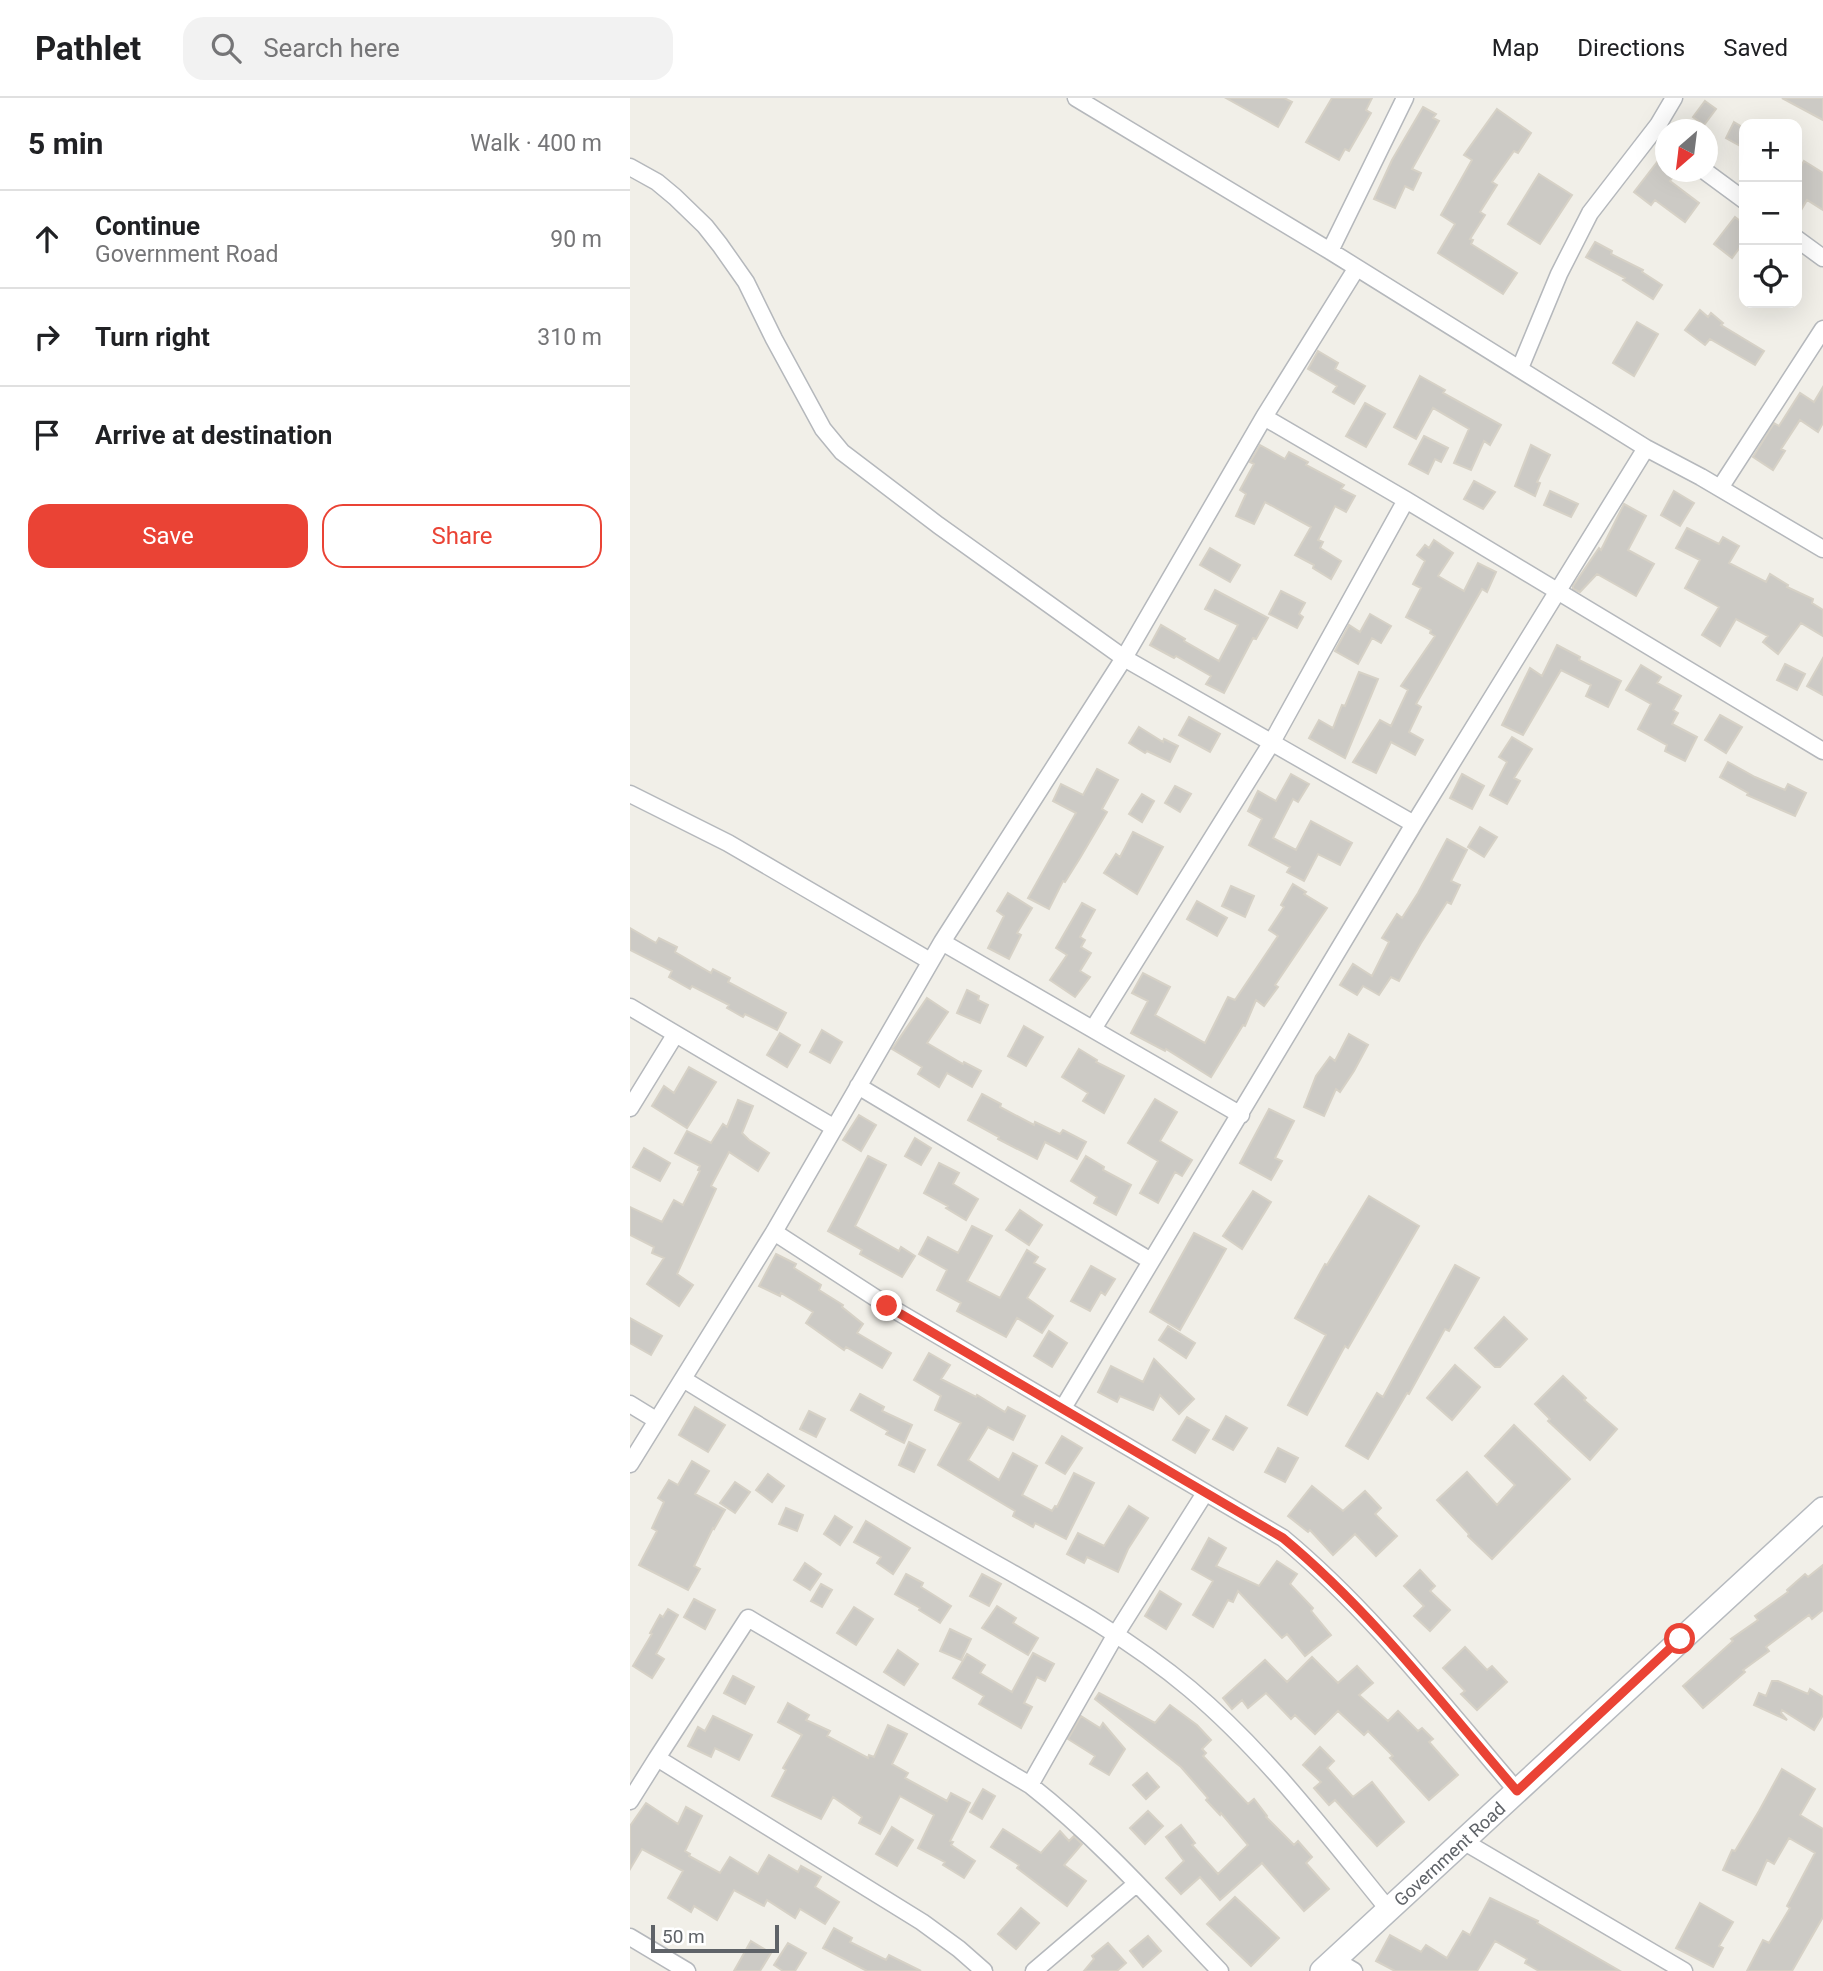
<!DOCTYPE html>
<meta charset="utf-8">
<style>
body{margin:0;font-family:Roboto,sans-serif;background:#f2f2f2;color:#202124}
.controls{position:absolute;right:21px;top:21px;display:grid;overflow:hidden;border-radius:14px;box-shadow:0 7px 28px #0002}
.controls button{width:63px;height:63px;display:grid;place-items:center;padding:0;border:0;border-bottom:2px solid #e0e0e0;background:#fff;color:#202124;font:35px sans-serif}
.compass{position:absolute;left:1025px;top:21px;width:63px;height:63px;border-radius:50%;background:#fff;box-shadow:0 7px 28px #0002;rotate:208deg}
.scale{position:absolute;left:21px;bottom:18px;width:128px;box-sizing:border-box;padding-left:7px;border:4px solid #5f6368;border-top:0;font-size:19px;line-height:24px;white-space:nowrap;color:#5f6368;-webkit-text-stroke:5px #fff;paint-order:stroke}
.stop{position:absolute;width:21px;height:21px;margin:-16px;border:5px solid #ea4335;border-radius:50%;background:#fff}
.stop.end{background:#ea4335;border-color:#fff;box-shadow:0 2px 7px #0008}
.list{margin:0;padding:0;list-style:none}
h2{display:flex;justify-content:space-between;align-items:center;height:91px;margin:0;padding:0 28px;font-size:30px}
h2 small{font-size:23px;font-weight:400;color:#757577}
.list li{display:grid;grid-template-columns:46px 1fr auto;gap:21px;align-items:center;box-sizing:border-box;height:98px;padding:0 28px;border-top:2px solid #e0e0e0}
.list b{display:block;font-size:26px;white-space:nowrap}
.list p{margin:0;font-size:23px;white-space:nowrap;color:#757577}
.list em{font-size:23px;font-style:normal;color:#757577}
.actions{display:flex;gap:14px;padding:21px 28px}
.actions a{flex:1;padding:16px 0;border:2px solid #ea4335;border-radius:21px;text-align:center;font-size:24px;color:#ea4335}
.actions .main{background:#ea4335;color:#fff}
.icon{flex:none;width:38px;height:38px;fill:none;stroke:currentColor;stroke-width:2;stroke-linecap:round;stroke-linejoin:round}
.map{position:relative;flex:none;width:1193px;height:1873px;overflow:hidden}
header{display:flex;align-items:center;gap:42px;box-sizing:border-box;height:98px;padding:0 35px;background:#fff;border-bottom:2px solid #e0e0e0}
header strong{font-size:33px}
nav{display:flex;gap:38px;margin-inline-start:auto;font-size:24px}
.search{width:490px;height:63px;background:#f2f2f2;display:flex;align-items:center;gap:18px;box-sizing:border-box;padding:0 24px;border-radius:21px;color:#757577;font-size:26px}
main{display:flex}
aside{flex:1;background:#fff}
.map>svg:first-child{display:block}
.building{fill:#cccac5;stroke:#d6d1c6;stroke-width:2}
.lines{fill:none;stroke-linecap:round;stroke-linejoin:round}
.street-casing{stroke:#b5b8bc;stroke-width:19}
.secondary-casing{stroke:#b6babf;stroke-width:26}
.street{stroke:#fff;stroke-width:16}
.secondary{stroke:#fff;stroke-width:23}
.route{stroke:#ea4335;stroke-width:9}
.labels{text-anchor:middle;dominant-baseline:central;stroke-width:7;stroke-linejoin:round;paint-order:stroke}
.street-label{font-size:18px;fill:#5f6368;stroke:#fff}
</style>
<header>
<strong>Pathlet</strong>
<div class="search"><svg class="icon" aria-label="search" viewBox="0 0 24 24"><circle cx="10" cy="10" r="6"/><path d="M15 15l6 6"/></svg>Search here</div>
<nav><a>Map</a><a>Directions</a><a>Saved</a></nav>
</header>
<main>
<aside>
<h2>5 min<small>Walk · 400 m</small></h2>
<ul class="list">
<li><svg class="icon" aria-label="ahead" viewBox="0 0 24 24"><path d="M12 20V5M6 11l6-6 6 6"/></svg><div><b>Continue</b><p>Government Road</p></div><em>90 m</em></li>
<li><svg class="icon" aria-label="right" viewBox="0 0 24 24"><path d="M7 20v-9h11M14 6l5 5-5 5"/></svg><div><b>Turn right</b></div><em>310 m</em></li>
<li><svg class="icon" aria-label="arrive" viewBox="0 0 24 24"><path d="M6 21V4h12l-3 4 3 4H6"/></svg><div><b>Arrive at destination</b></div></li>
</ul>
<div class="actions"><a class="main">Save</a><a>Share</a></div>
</aside>
<div class="map">
<svg width="1193" height="1873" viewBox="0 0 1193 1873">
<rect width="100%" height="100%" fill="#f1efe8"/>
<!-- building -->
<path class="building" d="M596,0H654L662,4L648,29Z
M702,0H742L736,12L741,15L719,53L715,51L709,62L676,44Z
M1152,0H1193V22Z
M1075,3L1086,11L1074,27L1063,19Z
M793,9L806,16L803,20L809,23L782,71L791,75L783,92L775,88L765,110L744,101L762,62Z
M867,11L901,35L888,55L884,53L862,84L867,87L850,114L855,117L840,141L843,142L841,146L887,175L873,196L808,155L825,126L811,117L842,62L834,57Z
M1104,24L1114,30V50L1096,40Z
M1028,63L1035,69V74L1045,76L1040,83L1069,105L1055,124L1025,102L1021,107L1004,94Z
M1174,63L1193,75V112L1177,102L1167,119V75Z
M909,76L942,97L910,146L878,126Z
M1105,119L1114,126V144L1102,160L1084,146Z
M965,144L982,153L981,156L1013,172L1012,174L1032,187L1023,201L993,182L995,180L956,159Z
M1070,212L1078,219L1081,215L1093,225L1091,227L1134,253L1125,267L1080,241L1075,247L1055,232Z
M1007,224L1028,236L1004,278L983,265Z
M688,253L708,265L705,271L735,288L724,306L703,294L707,288L678,271Z
M790,278L815,292L813,295L871,327L860,347L854,343L841,372L824,365L839,331L803,310L786,341L764,329Z
M1193,289V325L1188,334L1170,322L1151,351L1155,353L1143,372L1123,359L1144,325L1149,328L1170,295L1184,304Z
M735,305L755,316L736,349L716,338Z
M794,338L818,350L811,364L805,361L798,376L779,366Z
M630,347L655,361L659,354L678,364L676,367L714,387L711,391L725,398L716,414L705,408L688,442L693,444L690,450L711,463L701,481L683,470L684,467L665,457L681,429L635,404L624,426L606,418L616,396L610,392L624,366L620,364Z
M901,347L920,357L907,384L910,385L905,398L885,388Z
M844,383L865,394L853,411L834,401Z
M920,393L948,406L941,419L914,407Z
M1044,393L1064,405L1050,428L1031,417Z
M994,406L1016,418L998,452L1024,466L1006,498L967,476L950,494L943,491V488L969,450L971,452Z
M1057,430L1089,446L1093,439L1109,448L1099,465L1136,484L1140,476L1158,487L1157,489L1183,501L1182,505L1193,512V538L1171,525L1148,556L1133,544L1138,538L1106,521L1090,548L1072,537L1089,509L1055,490L1070,462L1046,450Z
M804,442L823,455L808,478L834,493L848,465L866,474L857,494L852,491L786,606L791,609L779,634L793,642L785,657L761,644L746,675L723,664L750,622L761,628L778,592L771,588L805,538L800,535L801,532L776,519L791,490L783,486L795,463L787,457L795,447L799,450Z
M580,450L610,467L600,484L570,467Z
M585,492L638,520L626,541L623,540L594,595L576,586L581,578L546,558L544,560L520,547L531,527L555,541L554,543L589,563L608,527L575,511Z
M651,493L675,505L669,516L673,519L667,530L639,516Z
M740,516L761,528L751,545L742,540L728,566L705,553L719,527L730,534Z
M927,547L950,559L949,562L991,583L978,609L956,598L961,587L931,572L893,637L872,627L900,570L912,578Z
M1193,560V597L1177,588Z
M1155,566L1175,576L1167,592L1147,582Z
M1011,567L1031,579L1027,585L1051,598L1043,612L1048,615L1042,626L1067,639L1055,663L1035,653L1037,647L1008,631L1021,606L996,592Z
M729,574L748,581L715,660L679,640L689,622L703,630L712,607L715,608Z
M1090,617L1112,629L1096,655L1075,642Z
M559,619L590,636L580,654L549,637Z
M509,629L533,644L534,641L548,648L540,664L517,653L515,655L499,645Z
M882,639L902,651L884,680L890,683L877,706L860,697L877,664L869,659Z
M1098,664L1125,679L1155,692L1158,686L1176,695L1165,718L1117,697L1118,695L1090,679Z
M467,671L488,682L472,711L477,714L450,760L435,784L433,783L419,811L398,800L446,715L423,703L431,686L453,697Z
M661,676L679,686L668,704L663,701L643,740L666,752L681,723L722,745L710,767L688,756L674,783L657,774L660,769L619,747L632,721L618,713L628,693L646,703Z
M832,676L854,688L842,711L820,700Z
M545,688L561,696L550,714L535,705Z
M512,696L524,703L512,724L499,716Z
M850,729L867,739L854,759L838,749Z
M503,734L533,749L507,796L474,775L486,756L490,759Z
M817,741L837,752L821,783L830,787L821,806L817,804L791,845L769,883L761,879L749,897L733,888L727,897L710,887L723,866L742,878L759,844L752,840L767,816L772,820L788,795Z
M663,786L676,794L674,796L697,810L645,887L648,889L634,908L626,902L615,928L613,927L581,979L536,951L535,953L501,935L518,903L502,895L513,875L540,889L525,917L575,945L598,899L605,902L648,838L639,832L654,809L651,807Z
M601,788L624,798L615,819L592,808Z
M378,795L402,810L387,835L391,837L379,861L358,850L374,818L367,813Z
M567,803L597,820L587,838L557,821Z
M452,805L465,812L450,839L455,842L451,849L461,855L450,873L460,879L445,899L420,882L437,857L426,850Z
M0,830L26,845L29,840L47,849L45,854L81,875L83,871L100,880L98,884L156,915L147,932L115,916L113,919L97,910L99,907L62,888L60,891L39,879L42,873L0,852Z
M337,892L349,898L348,902L358,907L350,925L327,915Z
M297,900L318,914L297,945L333,966L334,964L351,973L342,989L317,975L309,989L288,976L292,969L262,951Z
M394,928L413,939L396,968L378,958Z
M192,932L212,944L200,965L180,954Z
M150,935L170,947L157,969L137,957Z
M719,936L738,947L724,973L710,994L706,991L694,1018L674,1009L686,978L700,959L705,963Z
M449,951L467,962L466,964L494,978L474,1015L453,1003L458,995L432,979Z
M59,969L86,984L57,1030L22,1008L34,988L44,995Z
M352,996L371,1006L370,1009L404,1027L405,1024L430,1036L433,1032L456,1044L447,1061L415,1044L407,1061L368,1041L369,1039L338,1022Z
M525,1001L547,1014L530,1043L562,1062L552,1078L545,1074L528,1105L510,1095L528,1063L498,1045Z
M108,1002L123,1008L112,1035L119,1042L139,1055L128,1073L99,1054L81,1088L86,1091L47,1176L63,1187L49,1208L17,1186L34,1160L22,1155L24,1149L0,1137V1109L32,1124L44,1102L53,1107L70,1073L68,1072L70,1068L45,1055L57,1033L81,1045L93,1026L97,1029Z
M639,1011L664,1023L645,1060L652,1063L641,1082L610,1065Z
M229,1017L246,1027L231,1053L213,1042Z
M285,1040L301,1050L291,1067L275,1058Z
M14,1050L40,1065L30,1083L3,1069Z
M238,1058L256,1067L225,1128L269,1153L271,1149L285,1158L272,1179L230,1156L232,1152L198,1133Z
M456,1058L474,1069L473,1072L501,1087L486,1117L464,1105L467,1099L441,1083Z
M309,1065L329,1075L323,1086L348,1101L336,1122L316,1110L318,1108L294,1095Z
M623,1093L641,1104L612,1151L593,1138Z
M739,1098L789,1128L718,1250L715,1248L677,1317L658,1307L696,1237L665,1220L695,1166L697,1167Z
M390,1112L412,1127L399,1147L376,1132Z
M342,1128L362,1138L337,1183L370,1200L397,1152L408,1159L404,1165L415,1171L397,1200L423,1218L412,1235L387,1220L376,1239L327,1213L331,1205L307,1192L317,1172L289,1156L298,1139L328,1155Z
M564,1135L596,1151L550,1232L520,1214Z
M146,1156L166,1166L164,1170L191,1187L189,1192L213,1207L212,1209L233,1226L227,1235L261,1255L252,1270L216,1249L214,1252L176,1225L183,1214L151,1195L150,1198L129,1188Z
M825,1167L849,1180L819,1233L815,1231L779,1296L777,1295L738,1361L716,1348L747,1295L753,1299Z
M461,1168L485,1181L475,1197L471,1194L460,1213L441,1203Z
M874,1219L897,1241L870,1269H865L845,1250Z
M0,1220L32,1238L21,1257L0,1245Z
M538,1228L565,1245L556,1260L529,1242Z
M419,1233L437,1245L422,1269L404,1258Z
M299,1255L320,1267L311,1281L346,1299L347,1297L375,1314L378,1309L395,1318L383,1342L358,1329L338,1362L369,1382L383,1355L407,1368L392,1397L422,1413L425,1408L427,1409L444,1375L464,1385L436,1441L405,1425L403,1429L383,1418L385,1413L308,1367L331,1325L305,1312L311,1298L284,1282Z
M524,1261L564,1301L549,1316L530,1297L523,1312L490,1298L487,1304L468,1294L481,1268L513,1284Z
M825,1267L850,1289L822,1322L797,1300Z
M933,1278L956,1300L954,1302L987,1331L960,1362L918,1323L920,1321L905,1306Z
M230,1296L254,1309L252,1313L282,1327L274,1345L256,1336L258,1333L221,1312Z
M65,1309L95,1327L78,1354L49,1337Z
M179,1313L195,1321L186,1339L170,1331Z
M596,1318L617,1330L603,1352L583,1341Z
M557,1319L579,1332L565,1355L543,1342Z
M884,1327L940,1381L862,1461L838,1438L839,1436L807,1402L837,1374L867,1407L885,1387L855,1358Z
M432,1338L452,1350L435,1376L416,1365Z
M279,1344L295,1352L284,1374L269,1367Z
M648,1350L668,1360L655,1384L635,1374Z
M62,1363L79,1373L65,1396L95,1412L84,1431L83,1430L64,1468L70,1471L58,1492L9,1467L27,1433L22,1430L34,1404L28,1400L39,1382L48,1387Z
M138,1376L154,1388L142,1404L126,1392Z
M105,1384L120,1394L105,1415L90,1405Z
M682,1388L713,1413L735,1393L751,1410L745,1416L767,1438L746,1458L725,1436L703,1457L680,1432L678,1434L658,1418Z
M499,1408L518,1420L498,1451L488,1474L457,1459L454,1465L437,1456L448,1435L474,1448Z
M156,1410L173,1417L167,1433L149,1426Z
M205,1418L222,1429L210,1447L194,1436Z
M236,1423L280,1450L263,1476L247,1465L251,1459L224,1444Z
M579,1440L596,1450L586,1468L629,1488L647,1463L667,1476L660,1486L683,1510L681,1513L701,1537L675,1558L657,1536L652,1540L608,1493L603,1504L598,1502L583,1529L563,1517L583,1483L562,1471Z
M175,1465L191,1476L180,1492L164,1482Z
M1193,1467V1512L1182,1521L1179,1517L1136,1549L1139,1553L1113,1572L1115,1574L1073,1610L1053,1588L1103,1543L1101,1541L1128,1522L1125,1518L1158,1494L1157,1492L1175,1476L1178,1479Z
M790,1472L805,1488L800,1493L820,1512L800,1533L784,1518L794,1508L774,1488Z
M276,1476L293,1485L291,1489L321,1508L310,1525L289,1512L290,1510L265,1496Z
M352,1476L371,1486L359,1508L340,1498Z
M191,1486L202,1492L192,1509L181,1503Z
M530,1493L551,1506L536,1531L515,1518Z
M64,1501L85,1512L75,1531L54,1519Z
M367,1508L386,1520L383,1525L408,1540L398,1557L352,1530Z
M224,1509L243,1521L226,1547L207,1535Z
M38,1511L48,1517L26,1556L34,1561L22,1580L3,1568L22,1536L20,1535L30,1517L33,1519Z
M320,1531L341,1541L331,1562L310,1553Z
M835,1549L857,1572L862,1568L877,1584L847,1612L831,1596L835,1593L813,1570Z
M268,1552L288,1566L274,1587L254,1574Z
M403,1555L424,1566L415,1583L407,1579L394,1605L402,1609L391,1630L349,1606L354,1598L323,1580L337,1556L355,1567L350,1575L382,1594Z
M682,1559L708,1585L727,1568L743,1585L729,1597L758,1623L768,1613L788,1633L792,1630L803,1641L799,1644L828,1677L799,1702L760,1660L763,1658L738,1633L734,1637L708,1613L685,1636L665,1617L661,1621L636,1595L618,1610L612,1602L602,1611L593,1600L635,1562L657,1584Z
M103,1578L124,1589L115,1606L94,1595Z
M1142,1583H1148L1178,1596L1180,1591L1193,1599V1617L1184,1632L1152,1612L1151,1615L1157,1622L1124,1607L1129,1595L1136,1598Z
M469,1595L525,1625L540,1607L567,1627L581,1642L572,1651L576,1655L573,1658L618,1706L624,1701L637,1718L636,1719L664,1747L668,1743L682,1759L676,1765L699,1791L674,1813L632,1765L590,1802L570,1779L551,1796L536,1780L554,1763L536,1739L551,1727L565,1745L562,1747L588,1776L618,1747L591,1715L590,1717L576,1702L578,1700L551,1669L465,1601Z
M158,1605L179,1617L176,1622L200,1633L197,1638L238,1660L239,1657L244,1659L258,1627L277,1636L262,1666L278,1675L275,1680L317,1703L321,1695L340,1705L320,1743L323,1744L321,1747L345,1763L334,1780L313,1767L315,1764L288,1750L304,1717L270,1698L250,1736L229,1725L232,1719L203,1699L191,1721L142,1698L156,1672L153,1670L172,1637L148,1624Z
M83,1618L122,1637L109,1662L85,1650L81,1659L58,1648L68,1629L75,1633Z
M451,1618L470,1630L473,1625L495,1651L479,1677L460,1666L465,1658L438,1641Z
M690,1649L704,1663L697,1670L723,1699L742,1684L774,1724L747,1748L705,1702L699,1707L684,1690L691,1684L673,1667Z
M1152,1671L1185,1691L1170,1717L1193,1731V1819L1162,1873H1117L1133,1842L1139,1845L1160,1810L1157,1808L1185,1755L1159,1740L1144,1766L1137,1762L1126,1787L1093,1772L1102,1752L1105,1753L1129,1713Z
M517,1675L529,1689L516,1701L503,1687Z
M353,1691L365,1698L352,1721L340,1714Z
M16,1705L48,1726L56,1709L72,1718L55,1753L60,1756L59,1758L90,1775L100,1759L128,1776L139,1757L168,1774L171,1768L191,1779L185,1789L209,1804L195,1826L170,1811L165,1820L137,1802L134,1808L104,1792L87,1822L64,1808L61,1814L38,1800L53,1773L12,1751L0,1771V1728Z
M518,1713L533,1728L515,1746L500,1730Z
M262,1729L283,1742L267,1768L246,1756Z
M373,1731L411,1755L430,1733L439,1743L444,1738L452,1746L434,1767L456,1783L437,1808L387,1770L389,1767L361,1749Z
M605,1799L649,1840L621,1868L577,1826Z
M860,1800L908,1823L907,1825L990,1873H909L895,1865L897,1861L865,1843L847,1873H765L746,1863L760,1837L791,1854L796,1847L817,1860L833,1833L840,1837Z
M1070,1805L1103,1824L1089,1848L1093,1850L1083,1869L1046,1850Z
M391,1810L409,1825L386,1851L368,1836Z
M204,1830L222,1840L220,1844L256,1862L259,1857L291,1873H237L193,1850Z
M518,1838L531,1853L513,1869L500,1853Z
M121,1843L141,1855L130,1873H104Z
M158,1845L176,1855L165,1873H153L144,1867Z
M478,1845L496,1865L487,1873H454L464,1861L462,1858Z"/>
<g class="lines">
<defs>
<path id="street" d="M446,0L700,153L1016,350L1071,379L1193,451
M0,69L27,84L45,99L75,128L90,147L116,184L144,241L193,331L212,354L308,427L494,560L784,726
M1076,74L1114,102
M1167,141L1193,160
M700,153L775,0
M890,270L929,176L960,115L1028,27L1044,0
M634,319L776,402L1193,653
M1090,390L1193,231
M0,696L98,745L300,863
M312,844L611,1017
M0,909L203,1029
M463,931L642,644L776,402
M228,988L521,1163
M0,1010L45,937
M144,1134L258,1208L653,1440C741,1513 813,1607 887,1693
M53,1281C147,1339 241,1395 336,1449C413,1493 492,1534 560,1591C636,1655 696,1735 758,1811
M0,1306L26,1322
M433,1310L784,726L1016,350
M0,1366L144,1134L312,844L494,560L634,319L726,171
M27,1660L118,1520L400,1687C470,1742 529,1809 590,1873
M400,1687L486,1536L575,1395
M0,1703L27,1660L292,1824L329,1851L354,1873
M833,1743L1054,1873
M0,1839L57,1873
M704,1861L724,1873
M404,1873L506,1786"/>
<g id="secondary">
<path id="s1" d="M692,1873L1193,1411"/>
</g>
</defs>
<!-- street casing -->
<use href="#street" class="street-casing"/>
<!-- secondary casing -->
<use href="#secondary" class="secondary-casing"/>
<!-- street -->
<use href="#street" class="street"/>
<!-- secondary -->
<use href="#secondary" class="secondary"/>
</g>
<g class="lines">
<!-- route -->
<path class="route" d="M257,1208L653,1440C741,1513 813,1607 887,1693L1050,1541"/>
</g>
<g class="labels">
<!-- street labels -->
<g class="street-label">
<text stroke="none"><textPath href="#s1" startOffset="173">Government Road</textPath></text>
</g>
</g>
</svg>
<div class="controls">
<button>+</button>
<button>−</button>
<button><svg class="icon" aria-label="locate" viewBox="0 0 24 24"><circle cx="12" cy="12" r="6"/><path d="M12 2v4M12 18v4M2 12h4M18 12h4"/></svg></button>
</div>
<svg class="compass" viewBox="-18 -18 36 36"><path d="M0-13l5 13h-10z" fill="#e53935"/><path d="M0 13l5-13h-10z" fill="#757577"/></svg>
<div class="scale">50 m</div>
<div class="stop" style="left:1050px;top:1541px"></div>
<div class="stop end" style="left:257px;top:1208px"></div>
</div>
</main>
